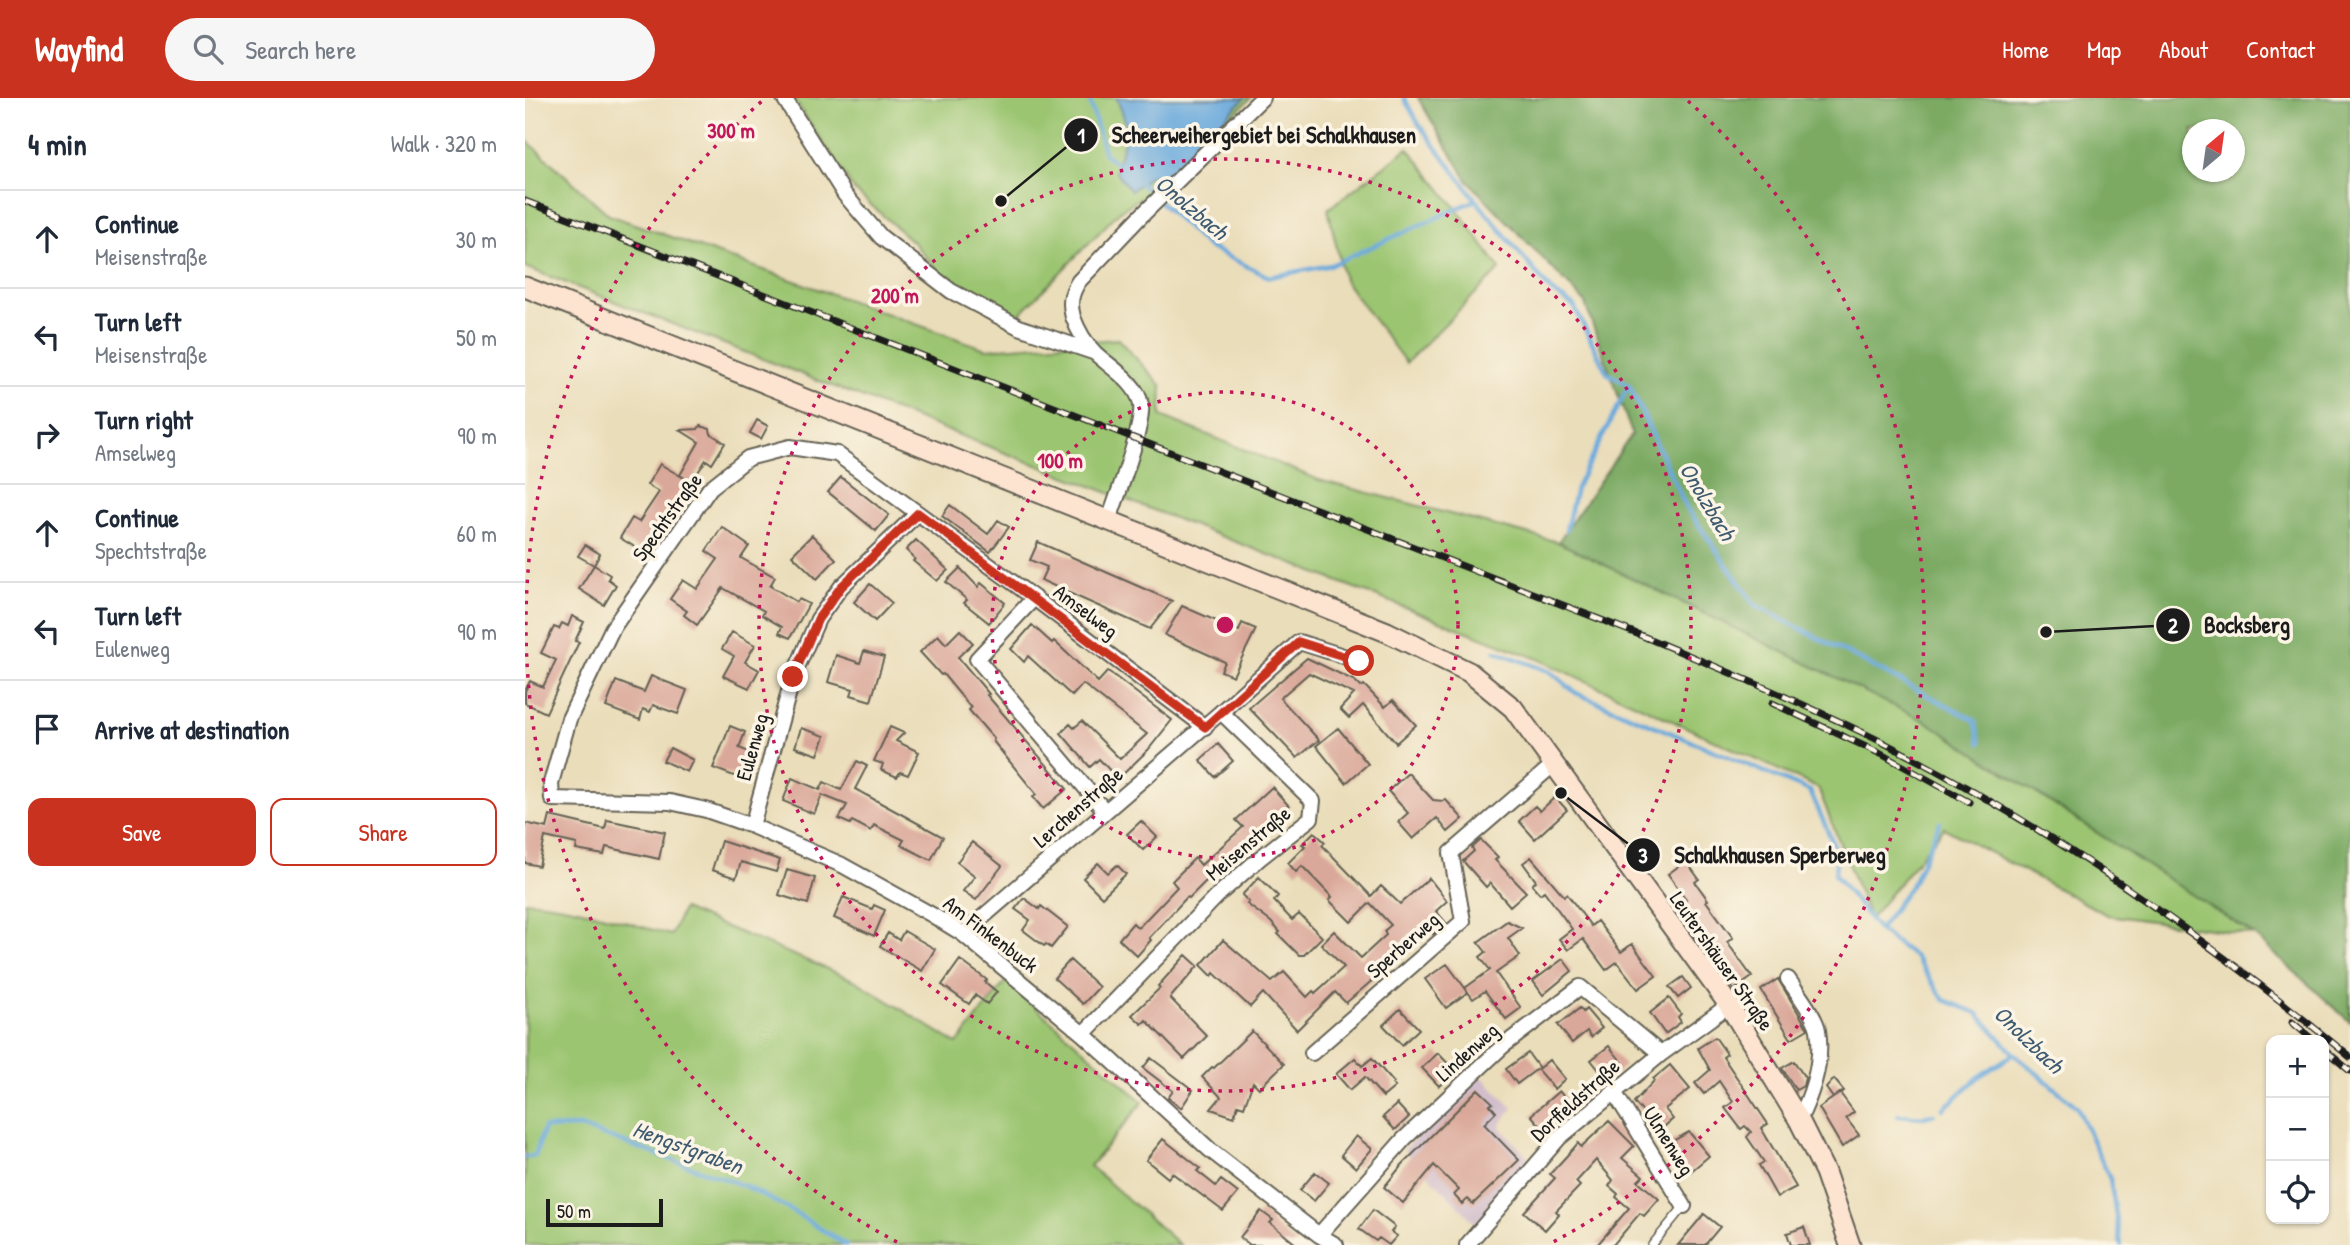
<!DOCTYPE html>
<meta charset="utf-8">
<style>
body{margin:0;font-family:"Patrick Hand",sans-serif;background:#f6f6f7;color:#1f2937}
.controls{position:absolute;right:21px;bottom:21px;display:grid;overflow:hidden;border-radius:14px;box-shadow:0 2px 5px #0004}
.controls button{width:63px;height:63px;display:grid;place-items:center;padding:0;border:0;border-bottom:2px solid #e0e1e3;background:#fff;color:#1f2937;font:35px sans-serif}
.compass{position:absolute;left:1657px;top:21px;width:63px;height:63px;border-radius:50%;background:#fff;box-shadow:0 2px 5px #0004;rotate:29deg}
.scale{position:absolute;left:21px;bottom:18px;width:117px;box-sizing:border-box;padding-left:7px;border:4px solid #1c1c1c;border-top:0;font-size:19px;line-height:24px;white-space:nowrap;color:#1c1c1c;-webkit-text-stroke:5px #fcf5e5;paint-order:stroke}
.stop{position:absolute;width:21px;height:21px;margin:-16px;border:5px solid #c8321e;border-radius:50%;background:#fff}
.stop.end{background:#c8321e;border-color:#fff;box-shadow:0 2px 7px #0008}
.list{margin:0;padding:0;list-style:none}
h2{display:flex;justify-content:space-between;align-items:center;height:91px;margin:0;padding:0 28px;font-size:30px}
h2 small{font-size:23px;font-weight:400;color:#747a83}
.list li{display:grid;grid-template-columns:46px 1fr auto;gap:21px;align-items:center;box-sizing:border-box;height:98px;padding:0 28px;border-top:2px solid #e0e1e3}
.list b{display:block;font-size:26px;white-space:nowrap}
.list p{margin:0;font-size:23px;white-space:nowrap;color:#747a83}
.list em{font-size:23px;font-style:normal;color:#747a83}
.actions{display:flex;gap:14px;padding:21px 28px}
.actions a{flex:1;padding:16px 0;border:2px solid #c8321e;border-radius:14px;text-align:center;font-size:24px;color:#c8321e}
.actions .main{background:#c8321e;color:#fff}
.icon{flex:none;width:38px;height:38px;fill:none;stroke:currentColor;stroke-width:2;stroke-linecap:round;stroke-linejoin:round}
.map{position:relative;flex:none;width:1825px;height:1147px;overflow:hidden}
header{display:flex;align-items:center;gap:42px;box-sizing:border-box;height:98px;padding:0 35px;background:#c8321e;color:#fff}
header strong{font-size:33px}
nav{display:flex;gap:38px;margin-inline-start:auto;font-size:24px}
.search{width:490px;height:63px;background:#f6f6f7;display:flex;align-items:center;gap:18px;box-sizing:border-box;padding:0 24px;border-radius:38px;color:#747a83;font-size:26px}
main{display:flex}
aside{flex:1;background:#fff}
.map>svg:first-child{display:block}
.industrial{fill:#d1bdcb}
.green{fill:#9bc571;stroke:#5c7046;stroke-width:2}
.forest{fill:#7caa63;stroke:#4c6340;stroke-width:2;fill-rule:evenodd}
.water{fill:#69a9dc;stroke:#42627c;stroke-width:2}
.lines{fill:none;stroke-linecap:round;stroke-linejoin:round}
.stream{stroke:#69a9dc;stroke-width:4.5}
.building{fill:#daa89a}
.service-casing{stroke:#646053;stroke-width:10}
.minor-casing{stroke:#646053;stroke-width:18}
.secondary-casing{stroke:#646053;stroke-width:23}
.service{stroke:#fff;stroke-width:7}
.minor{stroke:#fff;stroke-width:14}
.secondary{stroke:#fde4d1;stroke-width:19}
.rail-casing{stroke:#1c1c1c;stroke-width:7}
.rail{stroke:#fcf5e5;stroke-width:4.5;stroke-dasharray:13;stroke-linecap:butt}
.route{stroke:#c8321e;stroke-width:9}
.ring{fill:none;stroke:#c2185b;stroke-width:3.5;stroke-dasharray:3.5 7}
.labels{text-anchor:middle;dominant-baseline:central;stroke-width:7;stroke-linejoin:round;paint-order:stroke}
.street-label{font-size:21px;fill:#1c1c1c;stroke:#fcf5e5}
.water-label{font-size:23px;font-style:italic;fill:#3f5b72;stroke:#fcf5e5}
.centre{fill:#c2185b;stroke:#fcf5e5;stroke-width:3.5}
.ring-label{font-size:21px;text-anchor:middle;font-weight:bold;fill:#c2185b;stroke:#fcf5e5;stroke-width:7;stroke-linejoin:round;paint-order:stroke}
.leader{fill:none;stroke:#1c1c1c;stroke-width:2.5}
.callout-dot{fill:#1c1c1c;stroke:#fcf5e5;stroke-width:2.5}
.mark-label{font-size:21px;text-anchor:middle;font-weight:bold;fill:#fff}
.callout-label{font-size:23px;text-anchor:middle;font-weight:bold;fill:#1c1c1c;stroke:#fcf5e5;stroke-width:7;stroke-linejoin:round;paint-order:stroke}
</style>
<header>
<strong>Wayfind</strong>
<div class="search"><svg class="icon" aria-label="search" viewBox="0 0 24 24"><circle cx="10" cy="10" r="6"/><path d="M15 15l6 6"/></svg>Search here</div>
<nav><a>Home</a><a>Map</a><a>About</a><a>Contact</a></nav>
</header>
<main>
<aside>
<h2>4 min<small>Walk · 320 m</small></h2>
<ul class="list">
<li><svg class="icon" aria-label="ahead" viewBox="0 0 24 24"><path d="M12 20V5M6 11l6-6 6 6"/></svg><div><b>Continue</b><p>Meisenstraße</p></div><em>30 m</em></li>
<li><svg class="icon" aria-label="left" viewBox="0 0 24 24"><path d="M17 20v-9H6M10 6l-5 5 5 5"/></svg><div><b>Turn left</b><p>Meisenstraße</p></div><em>50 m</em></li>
<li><svg class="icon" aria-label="right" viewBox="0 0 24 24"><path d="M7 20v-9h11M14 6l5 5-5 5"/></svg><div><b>Turn right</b><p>Amselweg</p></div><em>90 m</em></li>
<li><svg class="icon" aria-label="ahead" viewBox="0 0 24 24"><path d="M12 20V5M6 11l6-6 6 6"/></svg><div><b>Continue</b><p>Spechtstraße</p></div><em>60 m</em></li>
<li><svg class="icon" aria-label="left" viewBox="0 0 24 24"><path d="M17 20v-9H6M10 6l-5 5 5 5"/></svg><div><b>Turn left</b><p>Eulenweg</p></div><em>90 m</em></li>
<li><svg class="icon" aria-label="arrive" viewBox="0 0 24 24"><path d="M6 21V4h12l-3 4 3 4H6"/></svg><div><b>Arrive at destination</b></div></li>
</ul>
<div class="actions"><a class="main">Save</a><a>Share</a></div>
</aside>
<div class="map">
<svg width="1825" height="1147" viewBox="0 0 1825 1147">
<rect width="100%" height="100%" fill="#fcf5e5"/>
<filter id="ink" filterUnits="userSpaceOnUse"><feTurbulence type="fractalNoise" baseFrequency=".0143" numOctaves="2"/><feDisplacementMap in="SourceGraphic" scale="14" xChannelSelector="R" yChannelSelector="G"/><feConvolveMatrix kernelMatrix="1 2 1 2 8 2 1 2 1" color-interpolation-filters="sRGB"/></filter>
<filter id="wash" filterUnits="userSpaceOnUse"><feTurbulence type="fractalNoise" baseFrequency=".00686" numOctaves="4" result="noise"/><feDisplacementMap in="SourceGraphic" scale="28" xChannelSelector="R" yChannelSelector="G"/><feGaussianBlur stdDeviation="1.57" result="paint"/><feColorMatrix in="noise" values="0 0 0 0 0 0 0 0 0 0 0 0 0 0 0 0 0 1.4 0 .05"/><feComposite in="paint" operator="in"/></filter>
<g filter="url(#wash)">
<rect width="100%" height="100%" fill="#eaddba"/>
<!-- industrial -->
<path class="industrial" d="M955,977L988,1010L974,1028L1007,1063L952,1127L879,1052Z"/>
<!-- green -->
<path class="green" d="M268,0H726L670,54L650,79L596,112L491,220L418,179L388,144L330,93Z
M0,41L84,117L461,251L593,241L637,288L636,318L794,382L1033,444L1402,624L1729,837L1582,817L1419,730L1345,821L1293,690L1013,561L0,169Z
M883,50L932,111L975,171L881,265L819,182L803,111Z
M0,803C49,806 98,824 146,837L158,811L331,883L432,946L481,883L618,1004L565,1068L655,1147H0Z"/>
<!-- forest -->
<path class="forest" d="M893,0H1825V924L1729,837L1402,624L1033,444L1107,336L1059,203L942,82ZM1668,32H1710V74H1668Z"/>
<!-- water -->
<path class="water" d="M592,0H720L644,77L625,78L606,93L590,73L603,31Z"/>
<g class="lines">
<!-- stream -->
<path class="stream" d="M564,0L580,56L597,70
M879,0L893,25L951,102L1026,193L1049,208L1082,275L1104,287L1161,409L1230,507L1450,622L1455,645
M612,82L683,149L744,179L806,167L951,102
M1041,432L1051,390L1104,287
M970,553L1026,574L1051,595L1285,693L1312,754L1310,777L1354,832
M1415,725L1389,783L1354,832L1390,859L1419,902L1452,915L1489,956L1552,1009L1585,1081L1596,1147
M1418,1011L1456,977L1489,956
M1373,1017L1399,1019L1409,1016
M0,1059L10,1058L19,1030L55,1029L220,1088L266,1112L321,1147"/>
</g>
<g id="blocks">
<!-- building -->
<path class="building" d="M232,322L243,328L236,341L225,335Z
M175,328L185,331L186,336L200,345L187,366L181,362L166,385L164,383L118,454L95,440L107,420L114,424L134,394L122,387L135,366L164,383L155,377L174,344L155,332L173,331Z
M316,379L364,417L351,433L303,394Z
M425,407L463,436L473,422L484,429L465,454L417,418Z
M197,429L224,448L216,460L250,479L245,488L272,504L274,501L284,506L265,540L254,535L257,529L237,517L239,513L198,490L172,527L159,517L162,513L145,501L158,482L172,491L193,461L181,453Z
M287,437L311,461L292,481L267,457Z
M391,442L423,472L412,483L388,463L390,461L381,452Z
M513,444L565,467L647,503L625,531L553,499L516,482L522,469L505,462Z
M60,447L75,456L69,467L53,458Z
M69,467L85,477L83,481L91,487L79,507L54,491Z
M435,470L453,489L456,485L480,505L464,525L439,505L442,502L421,484Z
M345,486L367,505L350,523L329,504Z
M657,508L714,533L717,525L731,531L708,578L696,573L700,564L640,537Z
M47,518L59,524L50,543L54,544L21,615L0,605V593L5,583L18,589L31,562L16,555L29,529L34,531L37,525L43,528Z
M507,527L527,545L529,543L573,584L583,573L647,622L623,652L593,681L574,661L565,669L536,635L545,626L549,630L557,623L595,661L622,636L558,586L547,598L503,558L499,564L486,551Z
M435,532L448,545L433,559L464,596L462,597L542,691L518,711L508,699L511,696L468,643L469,641L444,612L446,610L418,576L416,577L395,554L413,537L421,546Z
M207,534L230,547L220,564L234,572L224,590L198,578L209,558L197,551Z
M339,553L359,559L346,603L326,597L328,591L303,584L311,557L335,565Z
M782,560L830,583L836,589L839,587L860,609L868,602L891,627L871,645L838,607L824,620L815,611L829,596L784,575L755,600L794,642L772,660L724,610Z
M126,578L162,592L153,616L128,607L125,614L118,611L115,622L81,609L91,583L119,594Z
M205,628L220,634L214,650L224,654L214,680L188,670Z
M365,629L379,635L371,643L394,654L383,677L375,674L372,679L356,672L358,666L349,663Z
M276,630L300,638L293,657L270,649Z
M813,630L843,666L821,685L791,648Z
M693,646L708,663L690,679L675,662Z
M145,650L168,662L162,674L138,663Z
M332,663L342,668L330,691L418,739L406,762L376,747L379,742L349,727L346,733L327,723L325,726L314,721L322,707L297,697L289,716L258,703L267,680L295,692L299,684L316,692Z
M883,675L908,702L918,703L920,701L938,721L923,734L912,720L888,741L873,724L883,715L863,693Z
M747,689L764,708L694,770L664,800L662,799L624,840L626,842L612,858L594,841L608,825L613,830L652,789L647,783L670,760L676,767L718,729L711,722Z
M1030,699L1042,712L1010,741L994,723L1010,708L1015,713Z
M25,718L80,731L82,722L140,734L134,761L81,749L79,757L51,752L52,746L20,739L14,768L0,765V725L22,730Z
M616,723L632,739L618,752L602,736Z
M789,734L800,744L797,747L846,798L856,788L875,806L904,780L922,803L911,813L921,825L908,836L898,825L872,849L878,856L821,905L810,894L772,932L738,895L725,909L689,875L687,878L676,867L698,842L747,884L759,874L782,899L788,893L790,895L819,869L796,846L809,833L836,860L861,837L859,833L866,827L845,805L826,824L804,802L807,799L777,768L771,774L763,765L780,748L777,746Z
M956,742L973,759L970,762L1001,794L985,808L965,785L961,789L938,763L949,753L947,750Z
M196,743L255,762L251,774L216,764L211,780L187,772Z
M447,744L477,768L451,802L438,793L450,778L432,764Z
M1006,759L1039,798L1042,796L1066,828L1072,823L1096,854L1107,846L1131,878L1113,891L1092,864L1081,872L1058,841L1043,852L1034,841L1047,831L1019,793L1015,796L1007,787L1011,783L998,765Z
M1161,763L1174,781L1170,784L1183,802L1181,803L1208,840L1202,844L1227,879L1209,892L1166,834L1170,832L1152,807L1161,801L1143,776Z
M573,765L583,775L592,767L601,776L577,799L558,780Z
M262,772L290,780L283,806L254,797Z
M734,779L753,798L749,803L767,822L774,816L797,839L779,857H774L753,836L755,834L746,824L722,806L724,804L717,797Z
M318,799L347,811L349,807L360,812L349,838L309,820Z
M499,800L514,811L516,808L543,829L526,850L521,846L519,848L498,832L505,822L490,811Z
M982,823L997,830L983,840L995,858L971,875L996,910L981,921L960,893L948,901L940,890L965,872L955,859L961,854L953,844Z
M379,833L410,851L397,873L355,848L363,835L374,842Z
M661,857L673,868L645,900L682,938L659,961L621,922L617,926L607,917L635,890L633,888Z
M1038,861L1047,873L1018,897L1008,883Z
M435,862L462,882L460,884L472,894L462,906L450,897L444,906L417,887Z
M545,862L574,889L558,906L529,880Z
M922,866L943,894L921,910L900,881Z
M1158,879L1166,890L1153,900L1144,889Z
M1253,881L1283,931L1266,941L1236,892Z
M1144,900L1156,916L1153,919L1156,924L1140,936L1125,915Z
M1055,910L1058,914L1061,911L1077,930L1066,939L1062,933L1047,945L1033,927Z
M875,911L894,931L877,947L858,927Z
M727,933L759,966L734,990L728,984L719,1009L713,1007L709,1019L686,1011L696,999L677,979L687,969L689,970Z
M1190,939L1202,956L1198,959L1243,1026L1236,1030L1271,1089L1252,1099L1234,1067L1239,1064L1222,1039L1226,1034L1220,1028L1216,1031L1200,1010L1208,1004L1194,983L1179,996L1170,985L1185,972L1173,950Z
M1084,948L1100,968L1082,982L1066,962Z
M913,955L930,973L914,988L897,970Z
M1003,955L1014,970L1024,962L1040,981L1029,991L1012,971L992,986L981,971Z
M626,960L668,992L656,1010L643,1000L648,993L618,970Z
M830,960L837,968L847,960L869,985L867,986L870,989L858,999L840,979L825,992L811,976Z
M1269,963L1280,980L1278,988L1271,992L1257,970Z
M1145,967L1165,991L1140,1011L1148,1021L1134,1033L1109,1004L1129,983L1128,981Z
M1309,981L1319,993L1308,1000L1301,990Z
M953,991L968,1005L965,1007L971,1014L959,1026L994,1062L948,1106L943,1101L937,1106L929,1097L934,1092L909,1067L878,1105L859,1089L877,1067Z
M1034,993L1047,1008L1039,1015L1041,1017L1021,1034L1006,1017Z
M1315,995L1329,1014L1321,1020L1334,1037L1317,1049L1294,1010Z
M872,1006L884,1019L870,1032L858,1019Z
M1084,1023L1109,1048L1097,1060L1118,1078L1113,1083L1134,1101L1119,1118L1115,1115L1088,1147H1072L1104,1110L1091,1099L1093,1096L1084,1088L1088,1082L1071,1062L1051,1084L1055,1088L1031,1113L1034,1116L1020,1132L999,1114L1030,1080L1025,1076L1047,1052L1053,1045L1056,1049Z
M1164,1034L1184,1058L1165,1074L1142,1046Z
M831,1038L847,1051L831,1070L816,1057Z
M638,1041L675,1070L672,1073L691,1088L696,1082L713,1095L698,1113L647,1075L643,1080L621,1062Z
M790,1074L804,1085L789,1103L775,1092Z
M848,1112L870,1129L866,1134L872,1138L864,1147L854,1140L851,1143L834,1131Z
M736,1113L748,1122L745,1125L772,1147H725L715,1139Z
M1179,1116L1195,1129L1180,1147H1153Z
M1279,1129L1285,1147H1266L1262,1135Z"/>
</g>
</g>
<g filter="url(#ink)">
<use href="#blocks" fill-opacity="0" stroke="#646053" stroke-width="2"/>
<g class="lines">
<defs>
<path id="service" d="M1127,1147L1159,1108"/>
<path id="minor" d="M259,0L320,97L356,139L426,193L494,229L568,254
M584,422C592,398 619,328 616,307C613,285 585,269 570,255C559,244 553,233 548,219C544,205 546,195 554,183L615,119L737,0
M509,500L312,356L265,349L223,360L185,390L87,531L44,621L26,685L27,701L145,704L181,712L227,728L317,767L409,818L438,836L558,936L685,1052L794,1137L811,1147
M580,713L452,561L509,500L680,629
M227,728L268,579L293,521L316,489L393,415
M438,836L696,614
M1263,881C1271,893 1291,919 1293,932C1298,962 1287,996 1274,1022
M558,936L694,796L735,760L786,720L788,703L696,614L774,544L834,563
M787,955L938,823L926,755L1029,666
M1089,994L1159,1108
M794,1137L879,1041L978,948L1055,889L1136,956
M942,1147L1035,1039L1136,956L1204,907"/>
<path id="secondary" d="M0,189L862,534L944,574L988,610L1204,907L1274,1022L1300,1074L1325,1147"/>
</defs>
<!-- service casing -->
<use href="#service" class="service-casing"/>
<!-- minor casing -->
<use href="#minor" class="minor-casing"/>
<!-- secondary casing -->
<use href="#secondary" class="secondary-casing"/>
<!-- service -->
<use href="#service" class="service"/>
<!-- minor -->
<use href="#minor" class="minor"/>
<!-- secondary -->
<use href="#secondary" class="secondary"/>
<defs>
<path id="rail" d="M0,103L1120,539C1201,573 1283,607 1361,646C1528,731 1681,840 1825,959
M1247,605L1356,656L1444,704
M1767,924L1788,942
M1799,951L1825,973"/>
</defs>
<!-- rail casing -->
<use href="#rail" class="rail-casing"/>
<!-- rail -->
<use href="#rail" class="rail"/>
</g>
</g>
<g class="lines" filter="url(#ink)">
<!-- route -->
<path class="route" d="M268,579L293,521L316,489L393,415L680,629L774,544L834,563"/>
</g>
<!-- distance rings -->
<g class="ring">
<circle cx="700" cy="527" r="233"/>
<circle cx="700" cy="527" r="466"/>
<path d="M372 1144A699 699 0 0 1 237 3M1163 3A699 699 0 0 1 1028 1144"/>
</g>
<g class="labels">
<!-- street labels -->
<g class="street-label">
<text transform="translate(142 419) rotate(-54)">Spechtstraße</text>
<text transform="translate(561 513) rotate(37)">Amselweg</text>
<text transform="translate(227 649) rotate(-74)">Eulenweg</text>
<text transform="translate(553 709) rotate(-41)">Lerchenstraße</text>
<text transform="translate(723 745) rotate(-40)">Meisenstraße</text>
<text transform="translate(466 836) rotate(37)">Am Finkenbuck</text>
<text transform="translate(878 847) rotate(-41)">Sperberweg</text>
<text transform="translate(1197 863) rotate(55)">Leutershäuser Straße</text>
<text transform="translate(942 954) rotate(-42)">Lindenweg</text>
<text transform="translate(1050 1002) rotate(-42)">Dorffeldstraße</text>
<text transform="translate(1144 1043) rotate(58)">Ulmenweg</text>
</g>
<!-- water labels -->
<g class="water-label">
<text transform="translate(667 109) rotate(40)">Onolzbach</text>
<text transform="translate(1183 403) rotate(59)">Onolzbach</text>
<text transform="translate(1504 941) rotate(44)">Onolzbach</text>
<text transform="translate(163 1049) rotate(20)">Hengstgraben</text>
</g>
</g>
<circle cx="700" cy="527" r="10" class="centre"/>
<g class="ring-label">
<text x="206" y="40">300 m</text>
<text x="370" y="205">200 m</text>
<text x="535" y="370">100 m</text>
</g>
<!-- callouts -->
<path class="leader" d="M476 103L556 37M1521 534L1648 527M1036 695L1118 757"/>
<g class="callout-dot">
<circle cx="476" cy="103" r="7"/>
<circle cx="1521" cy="534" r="7"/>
<circle cx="1036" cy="695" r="7"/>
<circle cx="556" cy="37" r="18"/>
<circle cx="1648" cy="527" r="18"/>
<circle cx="1118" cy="757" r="18"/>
</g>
<g class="mark-label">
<text x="556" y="45">1</text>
<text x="1648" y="535">2</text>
<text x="1118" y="765">3</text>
</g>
<g class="callout-label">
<text x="739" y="45">Scheerweihergebiet bei Schalkhausen</text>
<text x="1722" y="535">Bocksberg</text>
<text x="1255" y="765">Schalkhausen Sperberweg</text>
</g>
</svg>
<div class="controls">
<button>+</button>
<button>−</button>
<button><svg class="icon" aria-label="locate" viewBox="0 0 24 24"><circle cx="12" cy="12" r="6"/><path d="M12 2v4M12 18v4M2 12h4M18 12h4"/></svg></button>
</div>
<svg class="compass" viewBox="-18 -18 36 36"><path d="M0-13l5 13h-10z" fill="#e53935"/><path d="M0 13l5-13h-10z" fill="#747a83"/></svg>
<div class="scale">50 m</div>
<div class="stop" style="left:834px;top:563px"></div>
<div class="stop end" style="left:268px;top:579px"></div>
</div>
</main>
